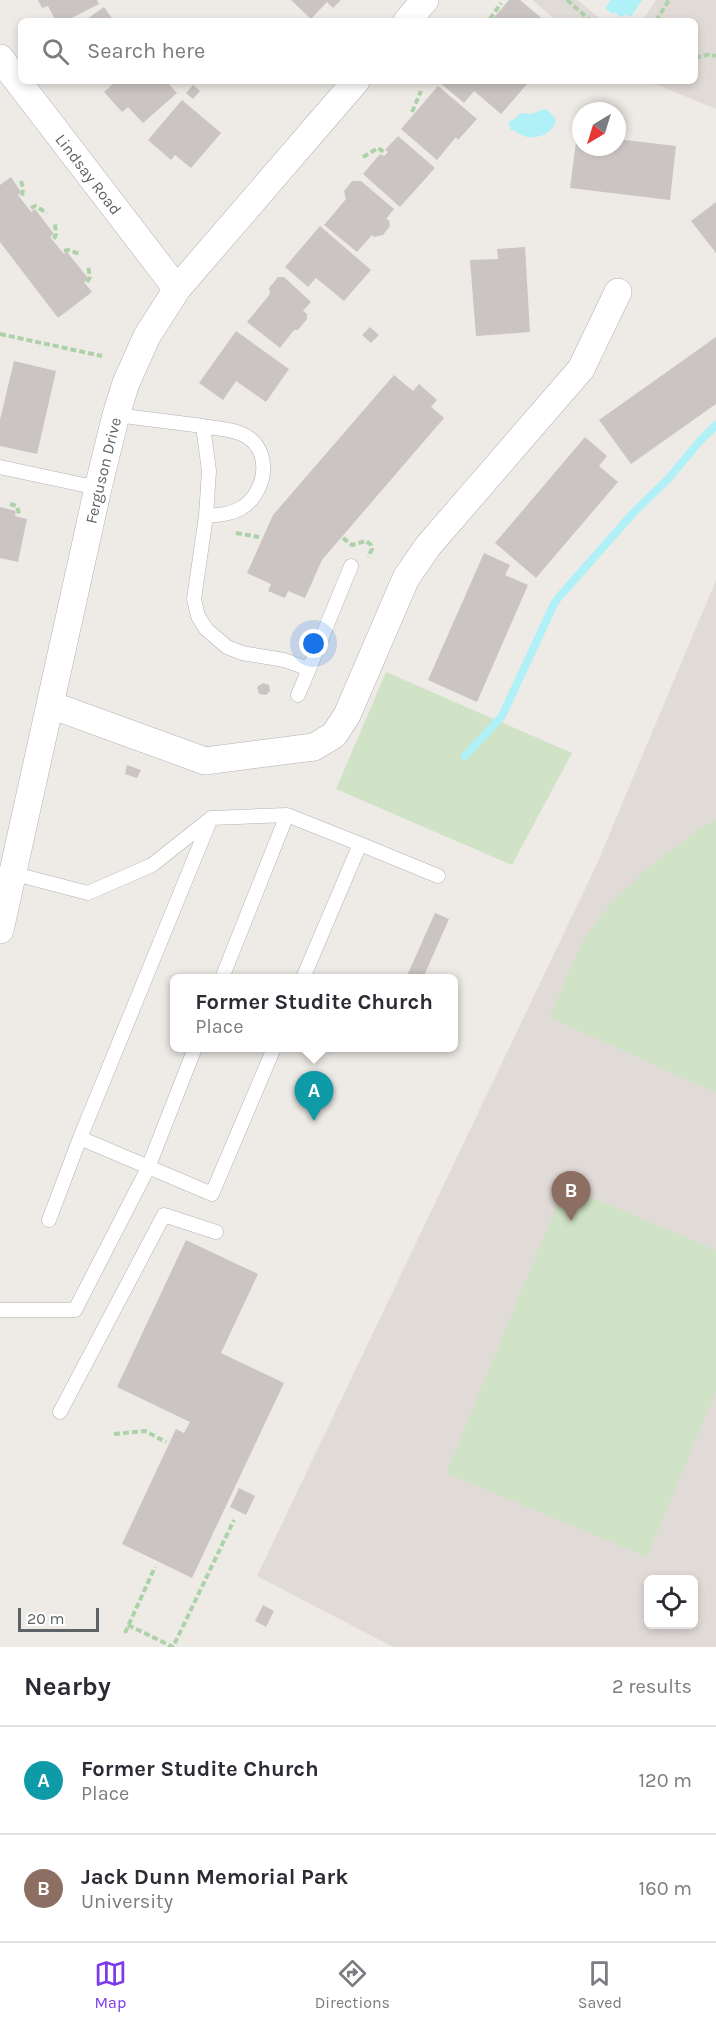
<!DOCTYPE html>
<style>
body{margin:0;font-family:Karla,sans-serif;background:#f7f7f7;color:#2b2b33}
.controls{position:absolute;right:18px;bottom:18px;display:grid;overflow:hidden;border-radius:9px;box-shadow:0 3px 9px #0003}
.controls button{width:54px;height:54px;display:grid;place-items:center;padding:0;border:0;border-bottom:2px solid #e1e1e2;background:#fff;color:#2b2b33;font:30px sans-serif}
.compass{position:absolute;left:572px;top:102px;width:54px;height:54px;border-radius:50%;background:#fff;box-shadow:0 3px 9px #0003;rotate:218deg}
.scale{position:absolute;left:18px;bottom:15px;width:81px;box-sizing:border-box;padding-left:6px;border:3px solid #5e6465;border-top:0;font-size:16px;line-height:21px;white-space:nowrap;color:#5e6465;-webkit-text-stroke:4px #fff;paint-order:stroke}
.you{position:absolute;left:314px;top:644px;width:21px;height:21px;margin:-15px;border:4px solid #fff;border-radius:50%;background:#1a73e8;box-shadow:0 0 0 9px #1a73e833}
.badge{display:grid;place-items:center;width:39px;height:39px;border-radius:50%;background:#7c3aed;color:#fff;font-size:20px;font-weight:700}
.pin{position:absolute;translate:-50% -50px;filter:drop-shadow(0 2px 3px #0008)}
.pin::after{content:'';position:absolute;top:32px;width:21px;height:18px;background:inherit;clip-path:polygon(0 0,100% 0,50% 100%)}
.popup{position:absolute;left:170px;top:974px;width:288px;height:78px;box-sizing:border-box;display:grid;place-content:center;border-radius:9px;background:#fff;filter:drop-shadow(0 2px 4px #0005);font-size:20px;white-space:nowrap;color:#7c7c81}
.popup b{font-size:22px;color:#2b2b33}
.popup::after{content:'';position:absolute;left:50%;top:100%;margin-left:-12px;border:12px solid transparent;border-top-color:#fff}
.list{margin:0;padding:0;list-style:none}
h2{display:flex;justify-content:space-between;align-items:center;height:78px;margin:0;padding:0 24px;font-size:26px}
h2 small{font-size:20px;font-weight:400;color:#7c7c81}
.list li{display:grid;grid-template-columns:39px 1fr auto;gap:18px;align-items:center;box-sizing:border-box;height:108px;padding:0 24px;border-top:2px solid #e1e1e2}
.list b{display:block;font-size:22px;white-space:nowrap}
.list p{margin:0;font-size:20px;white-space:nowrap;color:#7c7c81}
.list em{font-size:20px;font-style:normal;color:#7c7c81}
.icon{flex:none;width:33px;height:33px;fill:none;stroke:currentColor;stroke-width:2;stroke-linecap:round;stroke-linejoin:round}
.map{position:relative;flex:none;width:716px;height:1647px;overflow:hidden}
.search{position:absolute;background:#fff;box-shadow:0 3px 9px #0003;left:18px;right:18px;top:18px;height:66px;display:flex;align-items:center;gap:15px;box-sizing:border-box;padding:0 21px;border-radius:9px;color:#7c7c81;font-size:22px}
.sheet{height:294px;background:#fff}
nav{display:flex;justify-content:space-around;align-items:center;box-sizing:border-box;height:84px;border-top:2px solid #e1e1e2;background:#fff;font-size:16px;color:#7c7c81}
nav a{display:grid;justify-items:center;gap:3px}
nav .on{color:#7c3aed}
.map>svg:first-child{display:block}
.education{fill:#e1dbd8;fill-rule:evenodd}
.green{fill:#d0e3c6}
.water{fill:#aff1f6}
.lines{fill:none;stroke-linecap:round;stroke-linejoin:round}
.stream{stroke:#aff1f6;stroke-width:8}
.building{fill:#cac5c3}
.service-casing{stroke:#afb3b5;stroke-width:15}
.minor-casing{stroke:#afb3b5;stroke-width:28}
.path{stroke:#add2a9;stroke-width:4;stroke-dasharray:6 3;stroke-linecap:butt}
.service{stroke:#fff;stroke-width:14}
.minor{stroke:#fff;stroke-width:27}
.labels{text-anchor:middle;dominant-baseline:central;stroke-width:4.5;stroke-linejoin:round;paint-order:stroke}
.street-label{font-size:16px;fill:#5e6465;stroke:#fff}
</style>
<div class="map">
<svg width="716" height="1647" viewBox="0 0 716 1647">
<rect width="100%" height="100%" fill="#eeeae6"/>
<!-- education -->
<path class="education" d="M532,0H578L603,21H557Z
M656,0H716V109L648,81H695V21H642Z
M716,580V1647H393L257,1576L596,866ZM648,1580H694V1624H648Z"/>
<!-- green -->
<path class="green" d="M386,672L572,753L512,865L336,789Z
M716,820V1093L549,1017L584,938L611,903L650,866L702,827Z
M565,1186L716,1250V1391L647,1557L446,1473Z"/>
<!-- water -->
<path class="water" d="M611,0H642L631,17L627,14L621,17L614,12L612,14L605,8Z
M544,109L549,111L556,120C553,132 540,139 528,137C521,136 516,131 510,129L509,121H512L521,113L532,114Z"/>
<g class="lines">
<!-- stream -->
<path class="stream" d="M465,756L502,716L554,604L559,597L634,512L668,479L700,441L716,425"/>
</g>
<!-- building -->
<path class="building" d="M38,0H97L99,4L66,21H56L48,6L42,8Z
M291,0H341L333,8L327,2L311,19Z
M509,0H520L545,21H491Z
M104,7L114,21H84Z
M116,81H166L177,93L143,123L128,107L122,112L104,92Z
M438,81H526L528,83L501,114L474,91L464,103Z
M193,85L200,91L193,99L186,93Z
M438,86L477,119L458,140L456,137L437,160L401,129Z
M182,100L221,133L191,168L175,155L171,160L148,140Z
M577,134L581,135V147H617V139L676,146L670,200L570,188Z
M398,136L435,168L400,207L363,174L380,154L384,156L388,152L385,150Z
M11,177L21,192L18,195L31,212L35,209L54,234L50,237L64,254L67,252L88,278L84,282L92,292L58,318L0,242V185Z
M352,181H361L394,209L386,219L389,220L390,226L383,235L374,237L372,235L357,252L324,225L346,199L344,191Z
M716,202V253L691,221Z
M320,226L371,270L344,301L316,278L308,287L285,267Z
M525,247L530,332L476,336L470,260L498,259L497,249Z
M278,277H284L311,302L303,311L307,314V319L298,330H294L280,348L247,322L270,294L269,288Z
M370,327L379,335L371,343L362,335Z
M236,331L289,369L266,402L236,381L223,400L199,383Z
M716,337V404L631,464L599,420Z
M14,361L56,371L37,454L0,446V420Z
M394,375L413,391L419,384L437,400L431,407L444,418L322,560L305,598L288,591L285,598L268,591L271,584L247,573L273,515Z
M585,437L607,456L599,466L618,482L536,578L495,543Z
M0,507L16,511L15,516L27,519L18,562L0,558Z
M484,553L510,565L505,575L528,585L477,702L428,680Z
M263,683L269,685L270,691L266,695L259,694L257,687Z
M127,765L141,770L137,778L125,774Z
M435,913L449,919L423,978H406Z
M186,1240L258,1274L221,1353L284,1383L192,1578L122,1544L176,1429L184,1433L190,1422L117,1387Z
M239,1488L255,1496L246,1515L230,1507Z
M263,1605L274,1611L266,1627L255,1621Z"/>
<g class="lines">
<defs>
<path id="service" d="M116,415L203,426L209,471L206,516L194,599L198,616L206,629L227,647L242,653L284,660L309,669L351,566
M203,426C218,429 237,429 249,438C272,455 265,492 243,507C232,514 219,515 206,516
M0,467L98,488
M298,695L309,669
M360,844L438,876
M11,873L88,893L152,865L210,819
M222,978L287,815
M274,1048L212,1194L80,1138L211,818L287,815L360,844L303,978
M49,1220L80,1138
M0,1310H75L148,1168L195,1048
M60,1412L164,1215L216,1232"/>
<g id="minor">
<path d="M407,21L425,0"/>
<path id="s1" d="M0,58L177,289"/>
<path d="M51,705L205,761L314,747L334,735L347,715L406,578L428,546L581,369L618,292"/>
<path id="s2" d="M0,930L98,488L116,415L126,383L147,336L177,289L356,81"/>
</g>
</defs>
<!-- service casing -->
<use href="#service" class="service-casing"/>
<!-- minor casing -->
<use href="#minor" class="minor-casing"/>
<!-- path -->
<path class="path" d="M567,0L591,21
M490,19L501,3
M656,21L669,0
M695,58L710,54L716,56
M412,112L421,91
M363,157L378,148L384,152
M21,181L23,188L22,196
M31,208L35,206L47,213
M54,239L56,234L55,223
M64,251L68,250L80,254
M87,282L90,277L88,266
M0,334L102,356
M10,504L17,506L19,514
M236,533L259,537
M343,538L352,545L366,541L371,545L372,549L368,557
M114,1434L145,1431L166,1442
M128,1625L173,1647L234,1520
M125,1633L155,1567"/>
<!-- service -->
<use href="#service" class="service"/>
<!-- minor -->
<use href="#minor" class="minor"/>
</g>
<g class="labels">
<!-- street labels -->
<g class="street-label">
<text stroke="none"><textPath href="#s1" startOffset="146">Lindsay Road</textPath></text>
<text stroke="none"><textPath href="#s2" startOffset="471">Ferguson Drive</textPath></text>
</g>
</g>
</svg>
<div class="controls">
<button><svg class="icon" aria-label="locate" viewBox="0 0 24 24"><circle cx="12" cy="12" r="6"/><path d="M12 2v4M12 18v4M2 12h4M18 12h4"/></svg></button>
</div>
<svg class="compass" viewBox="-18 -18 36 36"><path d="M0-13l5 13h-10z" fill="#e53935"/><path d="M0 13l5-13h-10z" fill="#7c7c81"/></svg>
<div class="scale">20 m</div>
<div class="you"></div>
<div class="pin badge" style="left:314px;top:1121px;background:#0f9aa8">A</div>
<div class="popup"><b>Former Studite Church</b>Place</div>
<div class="pin badge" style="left:571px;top:1221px;background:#8d6e63">B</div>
<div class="search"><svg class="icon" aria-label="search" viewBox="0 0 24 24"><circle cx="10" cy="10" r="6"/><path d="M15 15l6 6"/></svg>Search here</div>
</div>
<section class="sheet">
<h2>Nearby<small>2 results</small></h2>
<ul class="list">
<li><span class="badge" style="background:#0f9aa8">A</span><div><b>Former Studite Church</b><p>Place</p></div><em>120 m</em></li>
<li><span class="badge" style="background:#8d6e63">B</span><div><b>Jack Dunn Memorial Park</b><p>University</p></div><em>160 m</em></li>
</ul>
</section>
<nav>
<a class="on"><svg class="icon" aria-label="map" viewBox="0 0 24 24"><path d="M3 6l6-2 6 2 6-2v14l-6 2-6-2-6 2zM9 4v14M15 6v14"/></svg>Map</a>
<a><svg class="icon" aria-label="directions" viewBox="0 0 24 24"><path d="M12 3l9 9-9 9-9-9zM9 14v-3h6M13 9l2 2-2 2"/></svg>Directions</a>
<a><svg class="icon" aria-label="saved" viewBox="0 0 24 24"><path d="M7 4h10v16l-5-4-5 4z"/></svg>Saved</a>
</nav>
